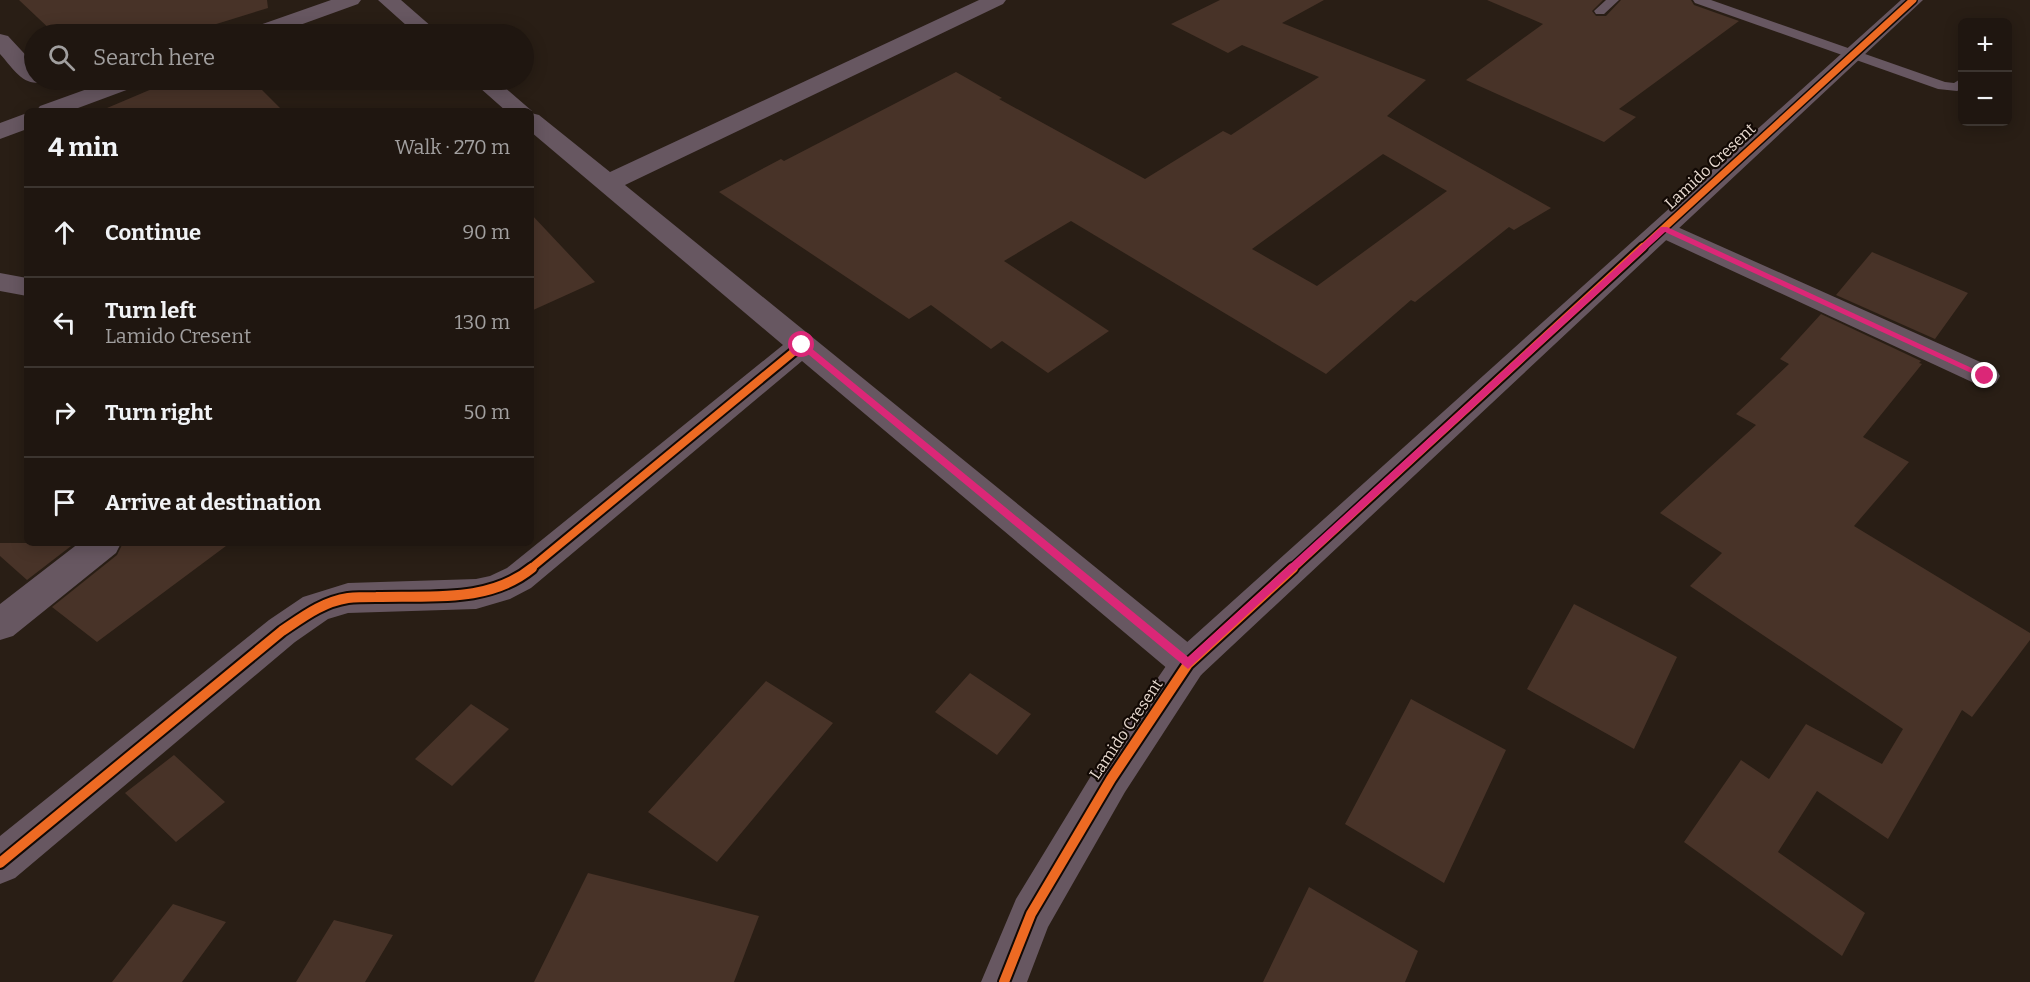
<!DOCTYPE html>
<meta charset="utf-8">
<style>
body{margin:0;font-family:Bitter,serif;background:#271f19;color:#f1f3f6}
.controls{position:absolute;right:18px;top:18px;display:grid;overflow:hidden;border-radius:9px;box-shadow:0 3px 15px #0003}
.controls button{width:54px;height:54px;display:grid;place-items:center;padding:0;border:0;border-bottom:2px solid #3c3530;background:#1f1610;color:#f1f3f6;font:30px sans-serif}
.stop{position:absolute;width:18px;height:18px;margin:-14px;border:4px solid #db2777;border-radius:50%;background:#fff}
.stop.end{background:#db2777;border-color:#fff;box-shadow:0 2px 6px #0008}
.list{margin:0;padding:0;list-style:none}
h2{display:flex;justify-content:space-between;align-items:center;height:78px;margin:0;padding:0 24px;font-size:26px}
h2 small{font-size:20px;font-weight:400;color:#a19f9f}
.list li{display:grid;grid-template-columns:39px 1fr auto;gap:18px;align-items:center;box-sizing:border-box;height:90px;padding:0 24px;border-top:2px solid #3c3530}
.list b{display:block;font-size:22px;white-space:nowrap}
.list p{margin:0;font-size:20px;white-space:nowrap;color:#a19f9f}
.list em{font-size:20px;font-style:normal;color:#a19f9f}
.icon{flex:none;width:33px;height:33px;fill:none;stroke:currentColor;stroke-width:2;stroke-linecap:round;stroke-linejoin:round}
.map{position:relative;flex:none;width:2030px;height:982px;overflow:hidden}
.search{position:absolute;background:#1f1610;box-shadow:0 3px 15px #0003;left:24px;top:24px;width:510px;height:66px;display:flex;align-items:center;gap:15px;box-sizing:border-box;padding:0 21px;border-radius:33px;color:#a19f9f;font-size:22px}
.panel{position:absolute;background:#1f1610;box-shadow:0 3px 15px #0003;left:24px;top:108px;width:510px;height:438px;border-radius:9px}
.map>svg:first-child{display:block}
.building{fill:#483328;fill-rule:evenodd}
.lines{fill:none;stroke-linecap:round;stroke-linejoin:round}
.service{fill:#675761;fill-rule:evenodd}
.minor{fill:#675761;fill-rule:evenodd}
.tertiary{fill:#675761;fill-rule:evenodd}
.cycleway-far2-casing{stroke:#120904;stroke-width:10}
.cycleway-far1-casing{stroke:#120904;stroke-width:12}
.cycleway-casing{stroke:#120904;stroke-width:14}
.cycleway-far2{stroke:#ed6a23;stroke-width:7}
.cycleway-far1{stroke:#ed6a23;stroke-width:8}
.cycleway{stroke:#ed6a23;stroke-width:10}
.route{fill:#db2777}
.labels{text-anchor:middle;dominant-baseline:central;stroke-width:4.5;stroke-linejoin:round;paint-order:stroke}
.street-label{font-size:16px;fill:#e9dbd1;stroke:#120904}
</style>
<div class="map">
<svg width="2030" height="982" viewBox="0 0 2030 982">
<rect width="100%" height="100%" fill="#291e15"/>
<!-- building -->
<path class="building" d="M19,0H267L268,8L184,34H55Z
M1220,0H1324L1282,23L1426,80L1387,116L1551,208L1514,230L1509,227L1415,302L1411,300L1326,374L1071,221L1004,261L1109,331L1048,373L1002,341L991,349L931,305L909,319L719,192L781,159L784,161L956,72L1002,98L999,99L1145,179L1223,131L1231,135L1319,77L1242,45L1228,53L1171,24ZM1383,154L1447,191L1317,286L1252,249Z
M1487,0H1603L1592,11L1596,16H1606L1621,0H1691L1694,5L1739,21L1619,109L1636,117L1604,142L1466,80L1543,24Z
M173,80H252L283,111H100Z
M531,214L595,282L531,311Z
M1872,252L1968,293L1935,339L1836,295Z
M1821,314L1921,361L1919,363L1922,364L1863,437L1909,462L1854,526L2030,633V640L1972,717L1962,710L1888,839L1817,791L1778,852L1865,913L1842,956L1684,842L1741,760L1769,779L1806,724L1882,764L1903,729L1690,586L1722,553L1660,513L1756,425L1736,414L1789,364L1780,359Z
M0,543H75L27,580L0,556Z
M123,543H230L97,642L52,607L117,555Z
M1574,604L1677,657L1634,749L1527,689Z
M970,673L1031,714L997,755L935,712Z
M766,681L833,723L717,862L648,812Z
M1411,699L1506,750L1444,883L1345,824Z
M471,704L509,729L452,786L415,759Z
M174,755L225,802L176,842L125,793Z
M588,873L759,916L734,982H534Z
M1309,887L1418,951L1405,982H1263Z
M173,904L226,922L182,982H112Z
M334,920L393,935L365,982H296Z"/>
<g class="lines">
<!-- service -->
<path class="service" d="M1606,0H1619L1604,14H1596L1594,11Z
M1693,0H1711L1945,82L1954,83L1962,78V89L1957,91L1938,89L1695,3Z"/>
<!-- minor -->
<path class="minor" d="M331,0H361L358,4L275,34H245L248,29Z
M378,0H401L440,34H416Z
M979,0H1006L1003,4L625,185L1201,653L1207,664L1201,675L1188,680L1175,675L802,361L531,588L510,599L476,609L348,613L328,619L295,642L15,878L0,884V836L269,620L303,597L348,583L476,579L490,576L507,568L783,345L531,132V113L539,115L610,172Z
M0,34L8,36L34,64V80H44L42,82C23,87 12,67 0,54Z
M112,80H143L140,85L70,111H36L40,106Z
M471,80H496L532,111H506Z
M27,113V129L0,139V123Z
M1664,221L1996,369L2000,376L1996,383L1985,387L1974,383L1655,235L1651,229L1655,223Z
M0,273L27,278V296L0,291Z
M79,543H121L116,553L13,636L0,640V604Z"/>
<!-- tertiary -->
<path class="tertiary" d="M1901,0H1923L1201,675L1125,792L1048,927L1027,982H981L1016,899L1097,766L1175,653Z"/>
<defs>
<path id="cycleway-far2" d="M1641,249L1913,0"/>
<path id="cycleway-far1" d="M530,569L802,345
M1292,569L1643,247"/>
<path id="cycleway" d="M0,863L282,631C303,617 322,602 348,598C357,597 367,597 376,597C429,595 488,604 532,568
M1004,982L1031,914L1111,779L1188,664L1293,568"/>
</defs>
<!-- cycleway-far2 casing -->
<use href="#cycleway-far2" class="cycleway-far2-casing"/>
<!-- cycleway-far1 casing -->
<use href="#cycleway-far1" class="cycleway-far1-casing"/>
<!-- cycleway casing -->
<use href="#cycleway" class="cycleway-casing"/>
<!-- cycleway-far2 -->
<use href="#cycleway-far2" class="cycleway-far2"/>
<!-- cycleway-far1 -->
<use href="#cycleway-far1" class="cycleway-far1"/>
<!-- cycleway -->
<use href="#cycleway" class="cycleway"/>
</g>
<!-- route -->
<path class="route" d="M1661,227H1667L1989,376L1982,378L1665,232L1188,669L797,345L805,343L1188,657Z"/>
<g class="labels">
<!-- street labels -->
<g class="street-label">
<text transform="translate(1710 166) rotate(-43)">Lamido Cresent</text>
<text transform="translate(1126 729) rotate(-56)">Lamido Cresent</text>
</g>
</g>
</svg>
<div class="controls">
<button>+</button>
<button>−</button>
</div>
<div class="stop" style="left:802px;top:345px"></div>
<div class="stop end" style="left:1985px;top:376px"></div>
<div class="search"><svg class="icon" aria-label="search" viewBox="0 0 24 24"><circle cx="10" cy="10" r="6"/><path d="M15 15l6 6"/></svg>Search here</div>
<section class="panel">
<h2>4 min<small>Walk · 270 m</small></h2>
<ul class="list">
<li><svg class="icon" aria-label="ahead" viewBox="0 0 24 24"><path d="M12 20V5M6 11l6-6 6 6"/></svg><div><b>Continue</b></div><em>90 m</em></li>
<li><svg class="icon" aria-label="left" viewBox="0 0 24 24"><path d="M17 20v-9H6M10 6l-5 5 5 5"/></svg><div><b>Turn left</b><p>Lamido Cresent</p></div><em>130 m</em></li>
<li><svg class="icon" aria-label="right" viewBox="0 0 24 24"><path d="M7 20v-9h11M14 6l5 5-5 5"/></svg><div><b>Turn right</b></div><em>50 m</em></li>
<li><svg class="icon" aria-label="arrive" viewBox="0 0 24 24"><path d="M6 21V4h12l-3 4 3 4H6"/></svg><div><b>Arrive at destination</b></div></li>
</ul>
</section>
</div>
